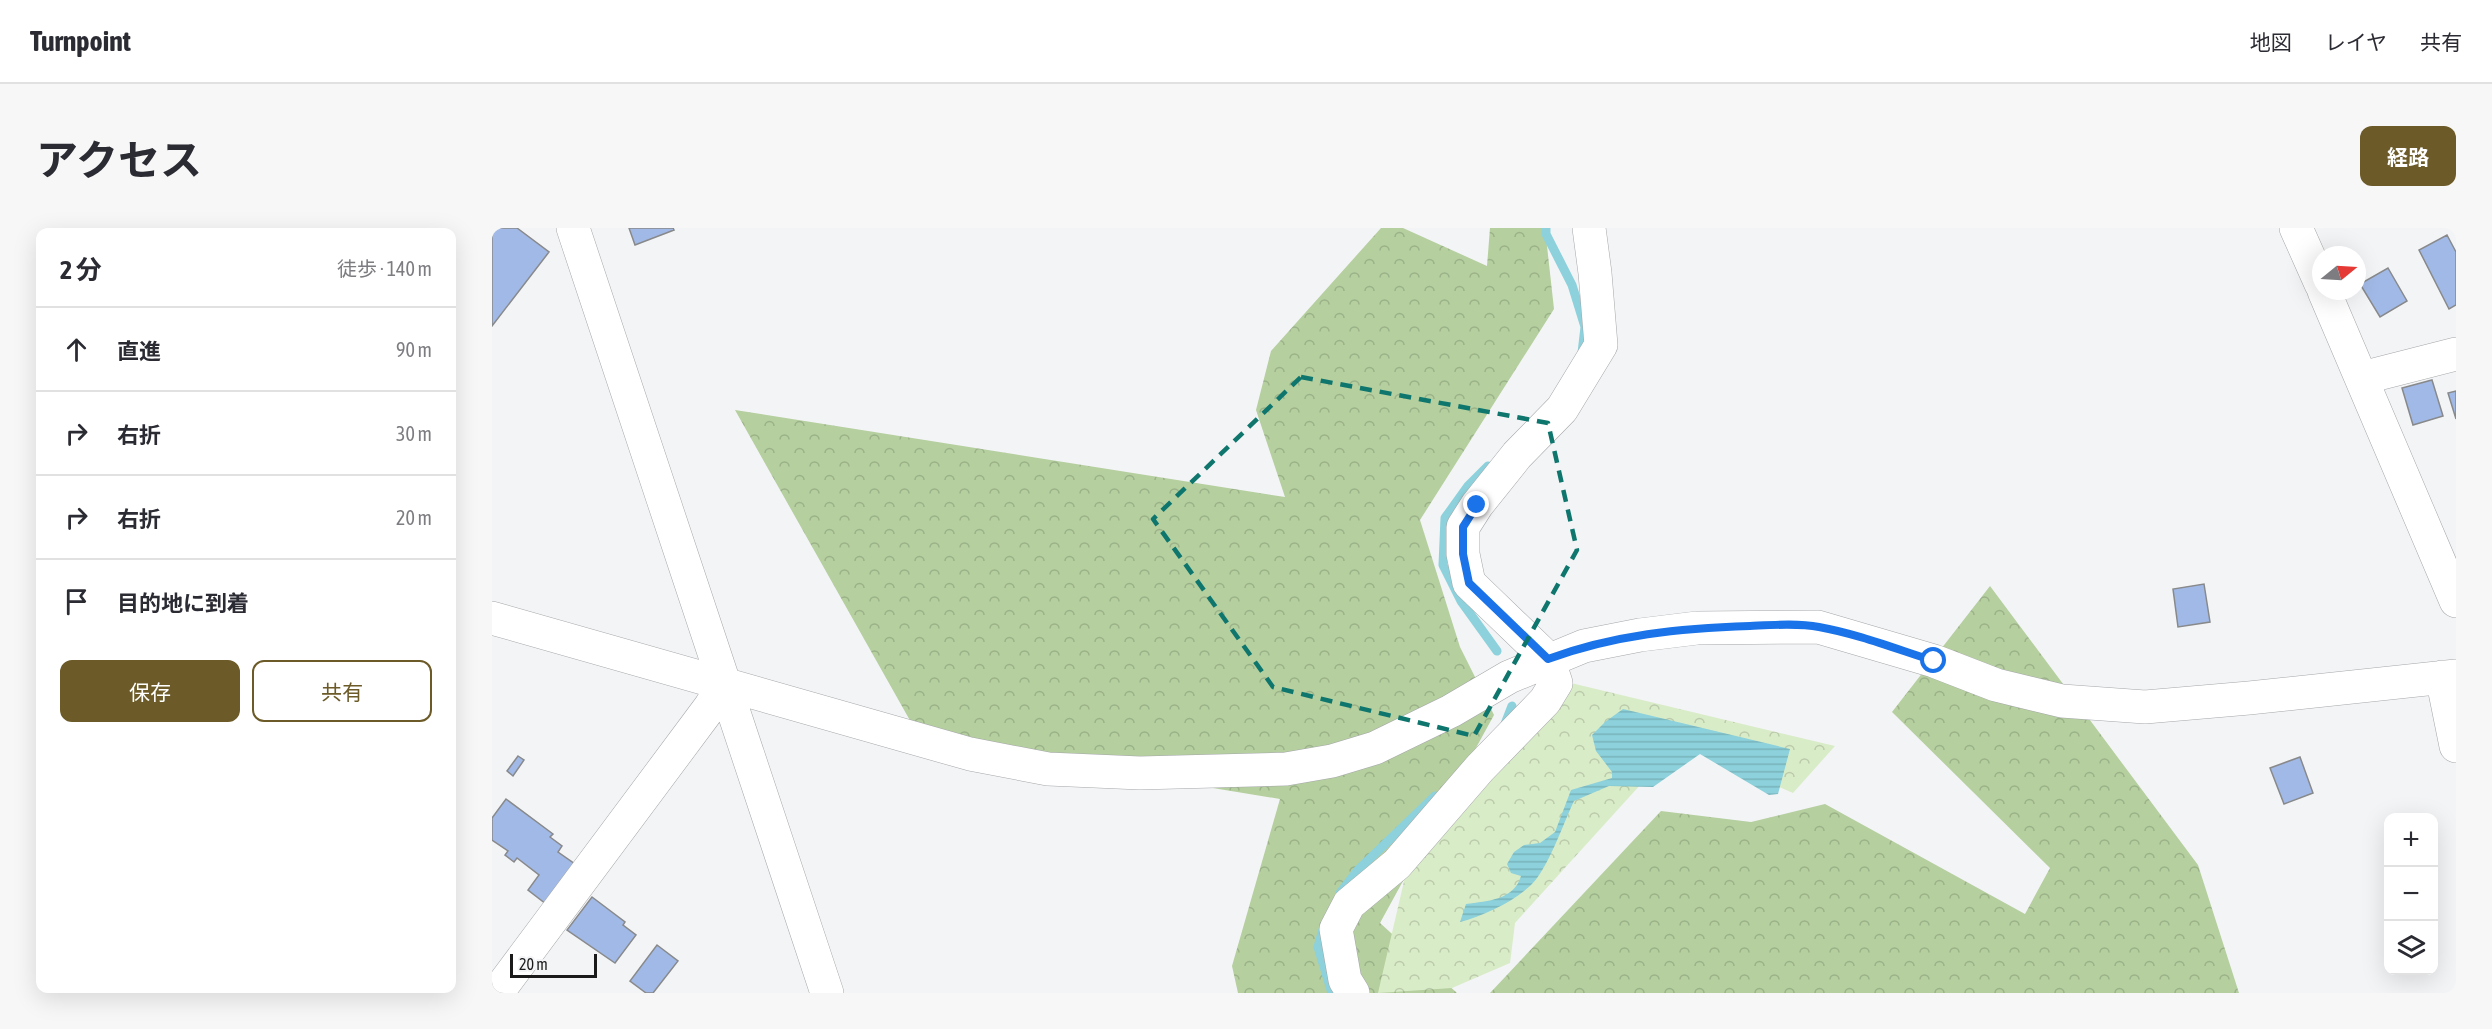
<!DOCTYPE html>
<html lang="ja">
<meta charset="utf-8">
<style>
body{margin:0;font-family:"Asap Condensed","Noto Sans JP",sans-serif;background:#f7f7f7;color:#2b2b33}
.controls{position:absolute;right:18px;bottom:18px;display:grid;overflow:hidden;border-radius:12px;box-shadow:0 6px 24px #0002}
.controls button{width:54px;height:54px;display:grid;place-items:center;padding:0;border:0;border-bottom:2px solid #e1e1e2;background:#fff;color:#2b2b33;font:30px sans-serif}
.compass{position:absolute;left:1820px;top:18px;width:54px;height:54px;border-radius:50%;background:#fff;box-shadow:0 6px 24px #0002;rotate:72deg}
.scale{position:absolute;left:18px;bottom:15px;width:87px;box-sizing:border-box;padding-left:6px;border:3px solid #1a1a1b;border-top:0;font-size:16px;line-height:21px;white-space:nowrap;color:#1a1a1b;-webkit-text-stroke:4px #f3f4f6;paint-order:stroke}
.stop{position:absolute;width:18px;height:18px;margin:-14px;border:4px solid #1a73e8;border-radius:50%;background:#fff}
.stop.end{background:#1a73e8;border-color:#fff;box-shadow:0 2px 6px #0008}
.list{margin:0;padding:0;list-style:none}
h2{display:flex;justify-content:space-between;align-items:center;height:78px;margin:0;padding:0 24px;font-size:26px}
h2 small{font-size:20px;font-weight:400;color:#7c7c81}
.list li{display:grid;grid-template-columns:39px 1fr auto;gap:18px;align-items:center;box-sizing:border-box;height:84px;padding:0 24px;border-top:2px solid #e1e1e2}
.list b{display:block;font-size:22px;white-space:nowrap}
.list em{font-size:20px;font-style:normal;color:#7c7c81}
.actions{display:flex;gap:12px;padding:18px 24px}
.actions a{flex:1;padding:14px 0;border:2px solid #6c5b28;border-radius:12px;text-align:center;font-size:21px;color:#6c5b28}
.actions .main{background:#6c5b28;color:#fff}
.icon{flex:none;width:33px;height:33px;fill:none;stroke:currentColor;stroke-width:2;stroke-linecap:round;stroke-linejoin:round}
.map{position:relative;flex:none;width:1964px;height:765px;overflow:hidden;border-radius:12px}
header{display:flex;align-items:center;gap:36px;box-sizing:border-box;height:84px;padding:0 30px;background:#fff;border-bottom:2px solid #e1e1e2}
header strong{font-size:28px}
nav{display:flex;gap:33px;margin-inline-start:auto;font-size:21px}
.intro{display:flex;align-items:center;justify-content:space-between;box-sizing:border-box;height:144px;padding:0 36px}
h1{margin:0;font-size:42px}
.button{padding:15px 27px;border-radius:12px;background:#6c5b28;color:#fff;font-size:21px;font-weight:700}
main{display:flex;gap:36px;padding:0 36px}
aside{flex:1;background:#fff;border-radius:12px;box-shadow:0 6px 24px #0002}
.map>svg:first-child{display:block}
.forest{fill:url(#forest-crowns)}
.park{fill:url(#park-crowns)}
.water{fill:url(#water-rules)}
.lines{fill:none;stroke-linecap:round;stroke-linejoin:round}
.stream{stroke:#8cd1db;stroke-width:9}
.building{fill:#a1b9e6;stroke:#88898b;stroke-width:1.5}
.minor-casing{stroke:#a5a7a9;stroke-width:34}
.minor{stroke:#fff;stroke-width:33}
.route{stroke:#1a73e8;stroke-width:8}
.marked{fill:none;stroke:#0f766e;stroke-width:4.5;stroke-dasharray:12 8;stroke-linejoin:round}
</style>
<header>
<strong>Turnpoint</strong>
<nav><a>地図</a><a>レイヤ</a><a>共有</a></nav>
</header>
<div class="intro"><h1>アクセス</h1><a class="button">経路</a></div>
<main>
<aside>
<h2>2 分<small>徒歩 · 140 m</small></h2>
<ul class="list">
<li><svg class="icon" aria-label="ahead" viewBox="0 0 24 24"><path d="M12 20V5M6 11l6-6 6 6"/></svg><div><b>直進</b></div><em>90 m</em></li>
<li><svg class="icon" aria-label="right" viewBox="0 0 24 24"><path d="M7 20v-9h11M14 6l5 5-5 5"/></svg><div><b>右折</b></div><em>30 m</em></li>
<li><svg class="icon" aria-label="right" viewBox="0 0 24 24"><path d="M7 20v-9h11M14 6l5 5-5 5"/></svg><div><b>右折</b></div><em>20 m</em></li>
<li><svg class="icon" aria-label="arrive" viewBox="0 0 24 24"><path d="M6 21V4h12l-3 4 3 4H6"/></svg><div><b>目的地に到着</b></div></li>
</ul>
<div class="actions"><a class="main">保存</a><a>共有</a></div>
</aside>
<div class="map">
<svg width="1964" height="765" viewBox="0 0 1964 765">
<defs>
<pattern id="forest-crowns" width="20" height="18" patternUnits="userSpaceOnUse" patternTransform="scale(1.5)"><rect width="20" height="18" fill="#b5cf9f"/><path d="M2 6a3 3 0 1 1 6 0M12 15a3 3 0 1 1 6 0" fill="none" stroke="#9bb188"/></pattern>
<pattern id="park-crowns" width="20" height="18" patternUnits="userSpaceOnUse" patternTransform="scale(1.5)"><rect width="20" height="18" fill="#d9ecc8"/><path d="M2 6a3 3 0 1 1 6 0M12 15a3 3 0 1 1 6 0" fill="none" stroke="#bacaab"/></pattern>
<pattern id="water-rules" width="6" height="5" patternUnits="userSpaceOnUse" patternTransform="scale(1.5)"><rect width="6" height="5" fill="#8cd1db"/><path d="M0 2.5h6" fill="none" stroke="#78b3bb"/></pattern>
</defs>
<rect width="100%" height="100%" fill="#f3f4f6"/>
<!-- forest -->
<path class="forest" d="M889,0H911L995,38L998,0H1053L1062,81L928,292L968,419L1002,487L888,695L965,765H746L740,738L788,571L429,512L243,182L793,269L764,182L779,123Z
M1498,358L1706,637L1747,765H998L1169,583L1259,594L1333,576L1533,686L1558,640L1400,484Z"/>
<!-- park -->
<path class="park" d="M1079,455L1343,518L1301,565L1212,526L1179,523L1023,695L1018,735L960,760L886,765L913,649Z"/>
<!-- water -->
<path class="water" d="M1131,481L1298,521L1286,566L1277,567L1208,526L1161,559L1117,558L1082,573C1071,596 1056,641 1039,657C1021,674 991,688 968,694L974,676C996,673 1022,672 1029,648L1019,645L1015,636L1022,624L1032,617L1048,615L1063,604L1079,562L1120,550V544L1104,523L1100,507L1113,494Z"/>
<g class="lines">
<!-- stream -->
<path class="stream" d="M1054,0V6L1080,57L1093,99L1090,125
M996,238L976,258L953,290L951,337L969,373L1005,423
M1013,496L1020,478
M848,665L866,642L943,568
M832,698L826,719L840,765"/>
</g>
<!-- building -->
<path class="building" d="M0,0H25L57,24L0,98Z
M137,0H181L182,2L143,17Z
M1955,7L1964,24V77L1957,81L1927,22Z
M1896,40L1915,73L1888,89L1868,56Z
M1940,152L1951,188L1921,197L1910,160Z
M1964,163V191L1956,165Z
M1712,356L1718,394L1686,399L1681,361Z
M26,528L32,532L21,548L15,543Z
M1808,529L1821,565L1792,576L1778,540Z
M14,571L61,606L58,609L70,618L66,624L83,636L54,676L36,662L47,647L25,630L22,634L13,627L16,623L0,612V590Z
M100,669L133,694L131,697L144,707L123,735L75,702Z
M165,717L186,733L161,765H154L138,753Z"/>
<g class="lines">
<defs>
<path id="minor" d="M81,0L335,765
M1804,0L1829,56
M1832,63L1964,373
M1870,150L1964,126
M0,390L478,526L556,541L648,545L794,541L840,533L883,520L959,483L1017,449L1092,418L1148,407L1205,400L1326,399L1442,433L1504,457L1570,473L1653,479L1757,470L1964,448
M1950,449L1964,518
M5,765L218,479L232,456
M861,765L853,752L844,701L857,676L905,636L988,540L1053,473L1064,455L1056,431L977,355L971,326V299L985,277L1025,227L1070,181L1109,117L1103,45L1097,0"/>
</defs>
<!-- minor casing -->
<use href="#minor" class="minor-casing"/>
<!-- minor -->
<use href="#minor" class="minor"/>
</g>
<g class="lines">
<!-- route -->
<path class="route" d="M985,277L971,299V326L977,355L1056,431C1121,407 1189,400 1258,398C1280,397 1306,395 1327,399C1366,406 1404,421 1442,433"/>
</g>
<!-- marked area -->
<path class="marked" d="M809,149L1056,195L1085,322L982,508L781,459L661,291Z"/>
</svg>
<div class="controls">
<button>+</button>
<button>−</button>
<button><svg class="icon" aria-label="layers" viewBox="0 0 24 24"><path d="M12 4l9 5-9 5-9-5zM3 14l9 5 9-5"/></svg></button>
</div>
<svg class="compass" viewBox="-18 -18 36 36"><path d="M0-13l5 13h-10z" fill="#e53935"/><path d="M0 13l5-13h-10z" fill="#7c7c81"/></svg>
<div class="scale">20 m</div>
<div class="stop" style="left:1442px;top:433px"></div>
<div class="stop end" style="left:985px;top:277px"></div>
</div>
</main>
